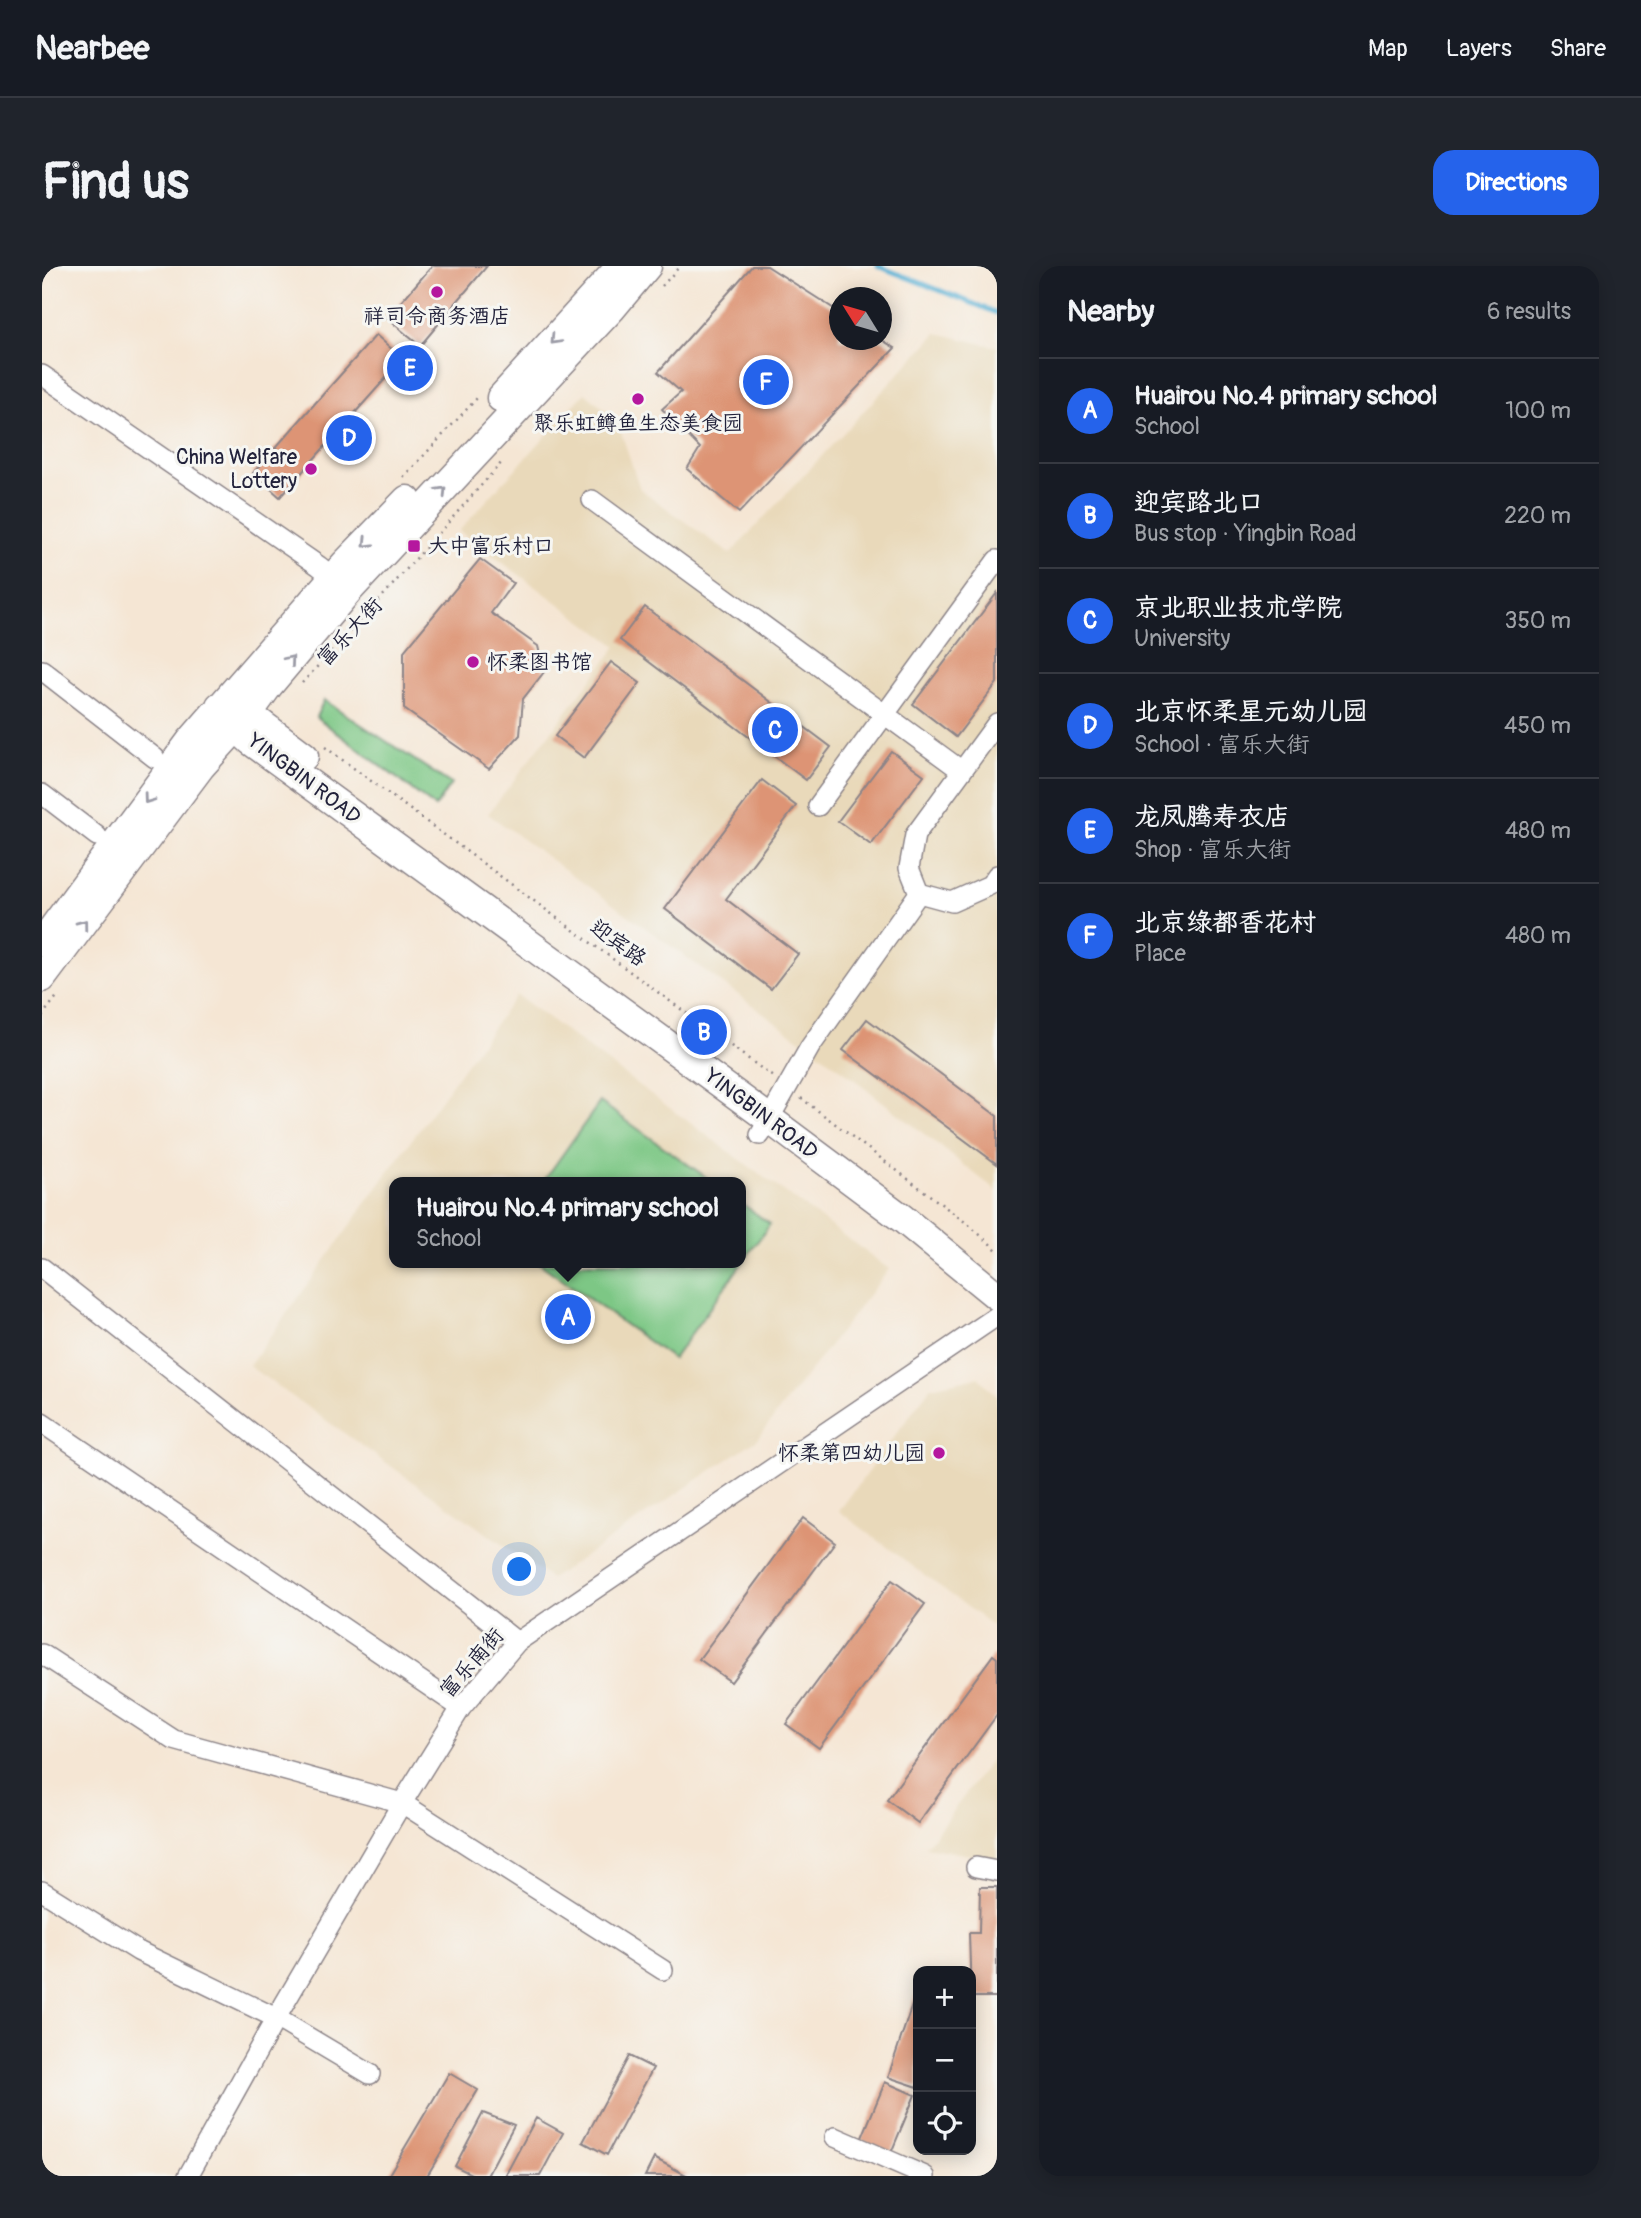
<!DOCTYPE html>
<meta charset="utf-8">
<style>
body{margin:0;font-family:Pangolin,"LXGW WenKai TC",sans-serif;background:#20242c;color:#f1f3f6}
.controls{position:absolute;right:21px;bottom:21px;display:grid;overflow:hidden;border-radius:14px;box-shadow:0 4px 18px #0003}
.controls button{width:63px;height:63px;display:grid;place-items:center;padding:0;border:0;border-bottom:2px solid #363941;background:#171b24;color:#f1f3f6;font:35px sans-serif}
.compass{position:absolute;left:787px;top:21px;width:63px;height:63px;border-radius:50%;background:#171b24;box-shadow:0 4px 18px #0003;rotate:307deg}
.you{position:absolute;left:478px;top:1304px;width:24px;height:24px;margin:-18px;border:5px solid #fff;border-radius:50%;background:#1a73e8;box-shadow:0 0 0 10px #1a73e833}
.badge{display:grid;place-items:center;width:46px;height:46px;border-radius:50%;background:#2563eb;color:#fff;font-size:23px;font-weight:700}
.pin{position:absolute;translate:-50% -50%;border:4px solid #fff;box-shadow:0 2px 7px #0006}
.popup{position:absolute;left:347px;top:911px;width:357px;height:91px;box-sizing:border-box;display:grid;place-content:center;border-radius:14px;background:#171b24;filter:drop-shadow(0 2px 5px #0005);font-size:23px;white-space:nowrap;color:#9ea1a6}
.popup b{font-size:26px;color:#f1f3f6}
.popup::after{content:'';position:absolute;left:50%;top:100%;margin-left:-14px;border:14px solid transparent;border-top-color:#171b24}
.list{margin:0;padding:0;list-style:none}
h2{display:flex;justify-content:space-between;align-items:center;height:91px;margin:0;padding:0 28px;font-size:30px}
h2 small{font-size:23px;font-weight:400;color:#9ea1a6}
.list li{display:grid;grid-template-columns:46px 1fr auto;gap:21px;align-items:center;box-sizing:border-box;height:105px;padding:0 28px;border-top:2px solid #363941}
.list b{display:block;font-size:26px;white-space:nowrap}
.list p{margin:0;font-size:23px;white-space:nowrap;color:#9ea1a6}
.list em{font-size:23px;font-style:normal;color:#9ea1a6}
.icon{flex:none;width:38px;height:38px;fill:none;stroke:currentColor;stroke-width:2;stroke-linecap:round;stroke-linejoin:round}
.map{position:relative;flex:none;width:955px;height:1910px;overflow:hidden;border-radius:21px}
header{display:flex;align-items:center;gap:42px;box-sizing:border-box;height:98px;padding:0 35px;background:#171b24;border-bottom:2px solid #363941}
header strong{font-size:33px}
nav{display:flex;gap:38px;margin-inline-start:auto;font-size:24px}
.intro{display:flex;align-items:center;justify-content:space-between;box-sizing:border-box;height:168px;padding:0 42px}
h1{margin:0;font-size:49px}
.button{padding:18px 32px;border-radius:21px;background:#2563eb;color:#fff;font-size:24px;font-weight:700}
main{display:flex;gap:42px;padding:0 42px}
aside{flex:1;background:#171b24;border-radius:21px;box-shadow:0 4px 18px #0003}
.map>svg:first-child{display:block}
.built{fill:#e9d9ba;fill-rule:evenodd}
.green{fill:#7dc785;stroke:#507460;stroke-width:2}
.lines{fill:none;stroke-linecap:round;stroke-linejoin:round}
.stream{stroke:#55afd3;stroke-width:5}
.building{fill:#dd9474}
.street-casing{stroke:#8c8488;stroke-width:22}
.secondary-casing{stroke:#8c8488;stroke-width:31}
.path{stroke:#8c8488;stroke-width:2.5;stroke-dasharray:2 5;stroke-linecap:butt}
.street{stroke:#fff;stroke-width:19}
.secondary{stroke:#fff;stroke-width:28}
.oneway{stroke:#9c9ca7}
.poi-dot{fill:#b5179e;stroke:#f6f6f2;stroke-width:2.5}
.labels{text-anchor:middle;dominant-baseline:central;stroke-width:6;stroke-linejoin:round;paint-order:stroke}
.poi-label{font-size:21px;fill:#22223b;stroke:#f6f6f2}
.street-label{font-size:21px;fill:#22223b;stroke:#f6f6f2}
</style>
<header>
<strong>Nearbee</strong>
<nav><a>Map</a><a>Layers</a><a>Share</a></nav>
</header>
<div class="intro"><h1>Find us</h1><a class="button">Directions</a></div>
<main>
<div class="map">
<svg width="955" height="1910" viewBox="0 0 955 1910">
<rect width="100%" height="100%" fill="#f6f6f2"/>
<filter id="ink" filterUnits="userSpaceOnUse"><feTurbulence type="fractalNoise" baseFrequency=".0143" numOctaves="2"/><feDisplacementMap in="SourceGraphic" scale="14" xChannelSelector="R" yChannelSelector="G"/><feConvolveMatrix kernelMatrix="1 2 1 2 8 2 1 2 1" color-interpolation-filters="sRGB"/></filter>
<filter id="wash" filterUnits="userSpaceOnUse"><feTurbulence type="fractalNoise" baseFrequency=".00686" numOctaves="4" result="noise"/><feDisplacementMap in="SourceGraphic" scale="28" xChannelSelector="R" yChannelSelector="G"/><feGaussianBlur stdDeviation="1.57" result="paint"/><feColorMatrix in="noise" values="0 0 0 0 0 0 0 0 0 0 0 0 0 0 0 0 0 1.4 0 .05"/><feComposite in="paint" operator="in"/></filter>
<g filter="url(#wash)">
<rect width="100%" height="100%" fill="#f5e6d4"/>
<!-- built -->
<path class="built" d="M895,67L955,81V925L799,803L446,548L575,380L417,265L543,127L575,154L598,223L688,288Z
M474,729L847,1003L714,1174L509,1313L207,1100ZM353,916H699V997H353Z
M936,1111L955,1130V1363L797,1245L889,1121Z
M955,1486V1594L884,1581Z"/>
<!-- green -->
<path class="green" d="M282,434L409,518L393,541L274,451Z
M558,836L671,916H501Z
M699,937L728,958L631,1093L497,997H699Z"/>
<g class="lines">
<!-- stream -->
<path class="stream" d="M836,0L955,47"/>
</g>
<g id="blocks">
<!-- building -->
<path class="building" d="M390,0H445L378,80L345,52Z
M710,0H725L797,46V74H840L853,82L697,247L645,203L658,182L620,143L639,126L616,106Z
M334,69L361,93L238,231L211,207Z
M438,293L471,317L449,347L496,380L502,406L481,433L478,469L447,503L362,443V385Z
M955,327V417L914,471L871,438Z
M603,341L789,481L764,514L578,374Z
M569,396L598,417L542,492L513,470Z
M849,485L882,509L829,579L796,555Z
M720,514L754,540L684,633L756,688L729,723L623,643Z
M825,753L955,850V898L801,784Z
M761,1252L793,1276L689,1416L657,1393Z
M850,1314L883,1338L777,1482L744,1458Z
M951,1389L955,1392V1449L876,1557L845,1534Z
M938,1621H955V1731H929L927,1667H937Z
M876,1721V1821L846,1811Z
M587,1790L611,1802L565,1889L541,1876Z
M407,1807L436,1824L385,1910H346Z
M843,1816L873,1829L849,1887L819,1874Z
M441,1847L472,1859L445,1910H433L413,1900Z
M494,1852L521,1867L498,1910H463Z
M612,1892L646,1910H603Z"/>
</g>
</g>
<g filter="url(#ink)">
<use href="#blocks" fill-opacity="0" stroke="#8c8488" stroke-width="2"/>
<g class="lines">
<defs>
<path id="street" d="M0,109L277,300L301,319
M550,234L920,505
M0,404L113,492
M955,457L873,569L867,602L877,627L910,636L948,619L955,609
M0,528L55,570
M776,540L955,294
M718,869L768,781L877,627
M0,1002L475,1376
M0,1157L419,1442
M0,1388L132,1474L360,1537L621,1704
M934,1601L955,1605
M0,1625L96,1685L234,1752L328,1808
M793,1871L883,1910
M146,1910L234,1752L360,1537L419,1442L475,1376L955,1050"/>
<path id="secondary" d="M459,132L579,0
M178,440L194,461L209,475L715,844L861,953L955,1030
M184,442L206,448L262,490
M0,677L148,476L303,298L365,234
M0,712L159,500L206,448L227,419L307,324L569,43L605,0"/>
</defs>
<!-- street casing -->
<use href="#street" class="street-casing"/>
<!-- secondary casing -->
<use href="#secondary" class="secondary-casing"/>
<!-- path -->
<path class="path" d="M620,20L638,0
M362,211L436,131
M260,417L339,332L460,196
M283,481L731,811
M0,750L17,728
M759,832L927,959L955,984"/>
<!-- street -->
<use href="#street" class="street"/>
<!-- secondary -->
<use href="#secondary" class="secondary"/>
</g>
<!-- one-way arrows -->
<defs><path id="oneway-chevron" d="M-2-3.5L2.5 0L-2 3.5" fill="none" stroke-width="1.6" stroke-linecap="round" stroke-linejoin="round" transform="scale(1.75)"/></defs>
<g class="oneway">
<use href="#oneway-chevron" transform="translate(513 74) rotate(133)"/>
<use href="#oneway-chevron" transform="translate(400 225) rotate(-47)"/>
<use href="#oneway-chevron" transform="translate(325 277) rotate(135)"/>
<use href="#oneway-chevron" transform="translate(248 394) rotate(-50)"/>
<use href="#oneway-chevron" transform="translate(106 533) rotate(126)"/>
<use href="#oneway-chevron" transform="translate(41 658) rotate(-53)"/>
</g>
</g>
<!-- markers -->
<g class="poi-dot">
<circle cx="395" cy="26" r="7"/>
<circle cx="596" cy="133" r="7"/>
<circle cx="269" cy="203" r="7"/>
<rect x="365" y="273" width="14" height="14" rx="3.5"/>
<circle cx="431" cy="396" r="7"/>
<circle cx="897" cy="1187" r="7"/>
</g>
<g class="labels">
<!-- poi labels -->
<g class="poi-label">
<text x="395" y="50">祥司令商务酒店</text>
<text x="596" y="157">聚乐虹鳟鱼生态美食园</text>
<text x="255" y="191" text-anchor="end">China Welfare<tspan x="255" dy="24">Lottery</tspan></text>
<text x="386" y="280" text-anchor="start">大中富乐村口</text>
<text x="445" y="396" text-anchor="start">怀柔图书馆</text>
<text x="883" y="1187" text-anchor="end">怀柔第四幼儿园</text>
</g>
<!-- street labels -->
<g class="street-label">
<text transform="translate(308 366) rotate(-47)">富乐大街</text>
<text transform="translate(262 513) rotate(37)">YINGBIN ROAD</text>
<text transform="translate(576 677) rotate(36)">迎宾路</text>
<text transform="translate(719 848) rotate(37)">YINGBIN ROAD</text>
<text transform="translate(430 1397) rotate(-49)">富乐南街</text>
</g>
</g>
</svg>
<div class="controls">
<button>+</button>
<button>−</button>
<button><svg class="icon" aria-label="locate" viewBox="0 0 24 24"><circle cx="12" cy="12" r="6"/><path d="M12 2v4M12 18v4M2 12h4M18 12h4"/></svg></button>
</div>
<svg class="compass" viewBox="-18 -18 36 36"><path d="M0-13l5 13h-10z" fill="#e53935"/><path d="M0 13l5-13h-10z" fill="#9ea1a6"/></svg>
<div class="you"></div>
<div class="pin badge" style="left:526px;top:1051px">A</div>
<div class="popup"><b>Huairou No.4 primary school</b>School</div>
<div class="pin badge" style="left:662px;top:766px">B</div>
<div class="pin badge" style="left:733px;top:464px">C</div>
<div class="pin badge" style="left:307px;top:172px">D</div>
<div class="pin badge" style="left:368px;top:102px">E</div>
<div class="pin badge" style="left:724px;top:116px">F</div>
</div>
<aside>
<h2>Nearby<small>6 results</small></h2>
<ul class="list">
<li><span class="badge">A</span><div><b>Huairou No.4 primary school</b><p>School</p></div><em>100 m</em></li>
<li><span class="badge">B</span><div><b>迎宾路北口</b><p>Bus stop · Yingbin Road</p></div><em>220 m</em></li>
<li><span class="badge">C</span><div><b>京北职业技术学院</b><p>University</p></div><em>350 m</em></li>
<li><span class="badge">D</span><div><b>北京怀柔星元幼儿园</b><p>School · 富乐大街</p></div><em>450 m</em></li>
<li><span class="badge">E</span><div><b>龙凤腾寿衣店</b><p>Shop · 富乐大街</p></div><em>480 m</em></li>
<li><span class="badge">F</span><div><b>北京绿都香花村</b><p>Place</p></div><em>480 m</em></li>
</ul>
</aside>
</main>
